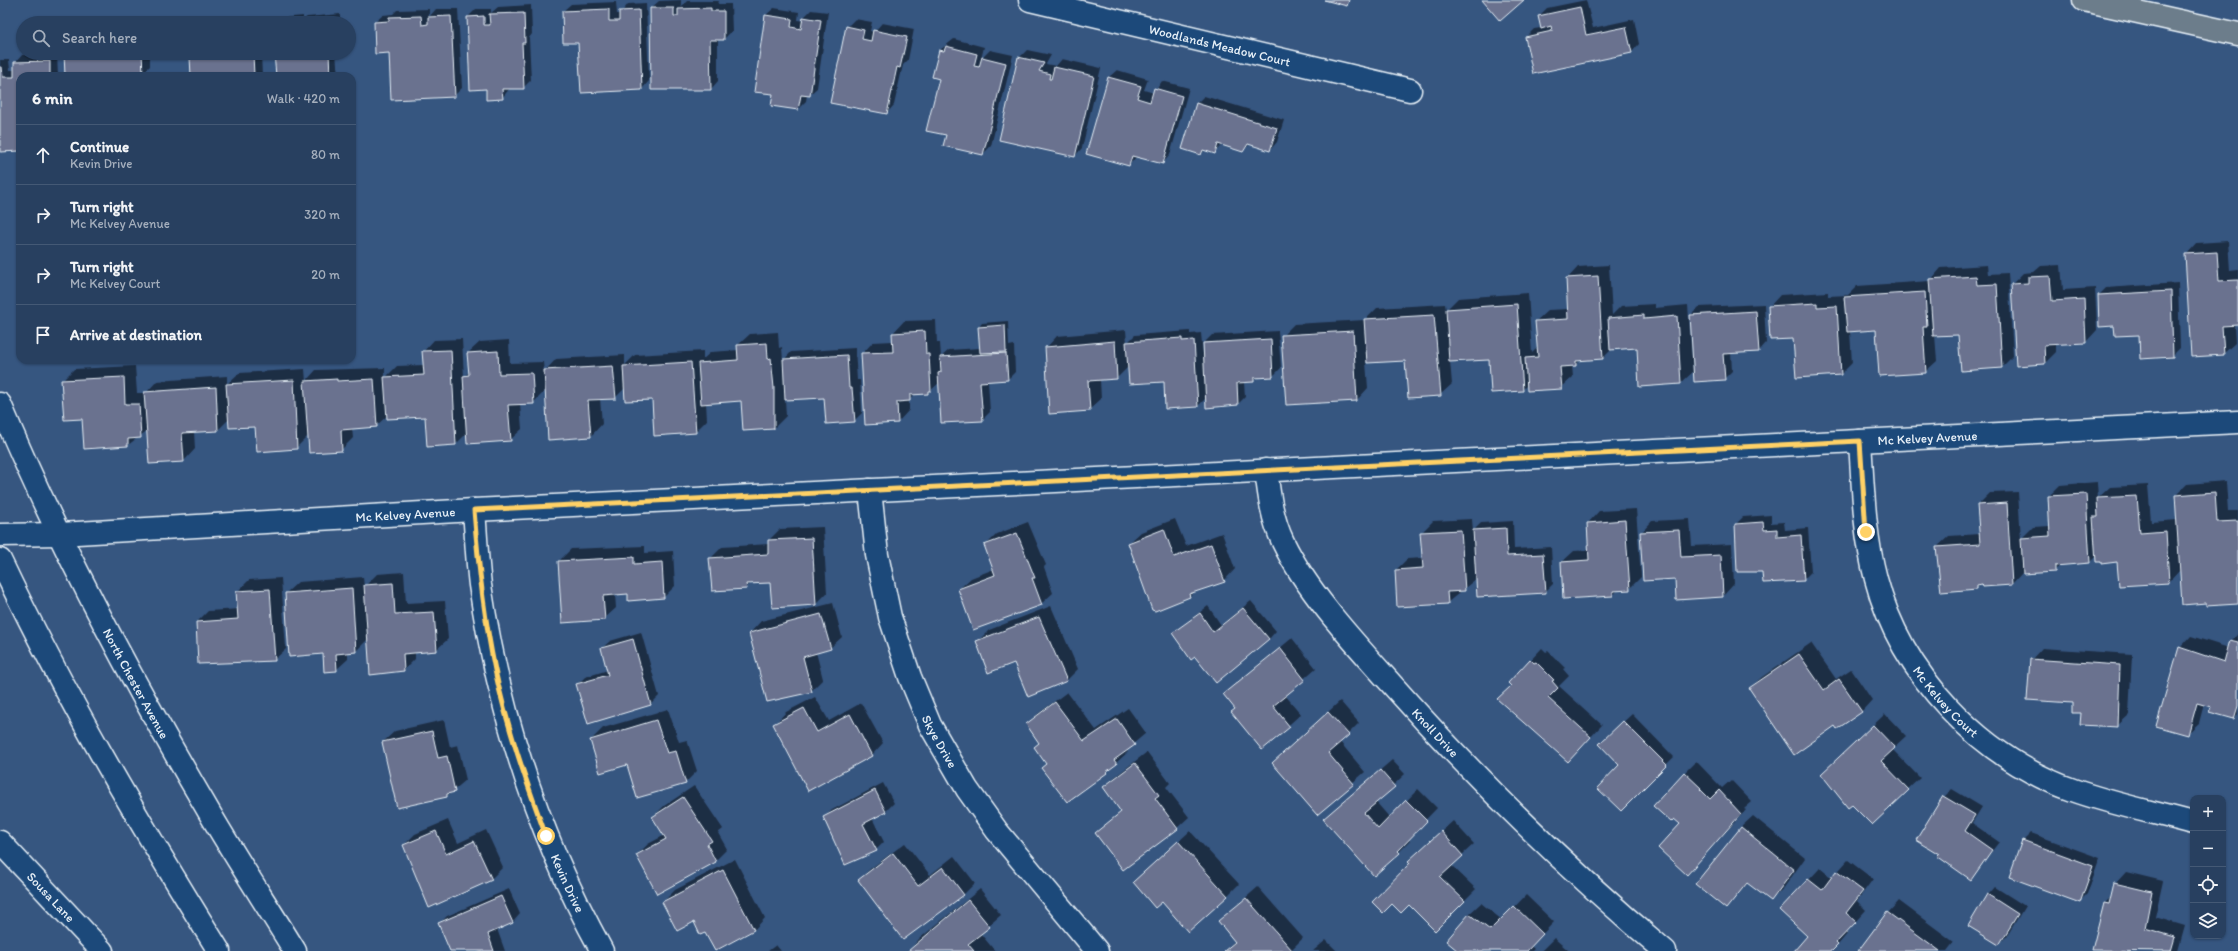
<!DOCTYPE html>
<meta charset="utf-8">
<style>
body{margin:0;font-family:Itim,sans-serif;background:#344b69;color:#f1f3f6}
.controls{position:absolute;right:12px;bottom:12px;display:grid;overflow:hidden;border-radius:8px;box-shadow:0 1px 3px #0004}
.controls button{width:36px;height:36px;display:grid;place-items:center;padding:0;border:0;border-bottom:1px solid #445975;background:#284060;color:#f1f3f6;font:20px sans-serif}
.stop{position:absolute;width:12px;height:12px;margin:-9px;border:3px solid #ffd166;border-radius:50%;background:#fff}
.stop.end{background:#ffd166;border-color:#fff;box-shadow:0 1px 4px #0008}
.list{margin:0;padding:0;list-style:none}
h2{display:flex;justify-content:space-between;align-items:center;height:52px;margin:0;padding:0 16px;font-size:17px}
h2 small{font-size:13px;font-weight:400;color:#a5afbd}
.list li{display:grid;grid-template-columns:26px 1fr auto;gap:12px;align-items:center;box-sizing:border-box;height:60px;padding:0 16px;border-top:1px solid #445975}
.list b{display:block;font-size:15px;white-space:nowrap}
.list p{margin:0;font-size:13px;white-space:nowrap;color:#a5afbd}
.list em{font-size:13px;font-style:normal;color:#a5afbd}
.icon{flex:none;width:22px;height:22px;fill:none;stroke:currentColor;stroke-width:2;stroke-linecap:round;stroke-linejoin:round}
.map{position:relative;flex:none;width:2238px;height:951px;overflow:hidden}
.search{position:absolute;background:#284060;box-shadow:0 1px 3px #0004;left:16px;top:16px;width:340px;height:44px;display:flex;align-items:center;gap:10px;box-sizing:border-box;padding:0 14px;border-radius:22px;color:#a5afbd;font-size:15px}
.panel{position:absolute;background:#284060;box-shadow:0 1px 3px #0004;left:16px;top:72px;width:340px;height:292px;border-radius:12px}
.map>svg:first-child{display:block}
.shadow{fill:#0007}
.building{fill:#6b728f;stroke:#e8f1f8}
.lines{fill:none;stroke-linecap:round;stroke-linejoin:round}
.minor-casing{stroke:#e8f1f8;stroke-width:25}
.secondary-casing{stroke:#e8f1f8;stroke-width:25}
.primary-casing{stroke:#e8f1f8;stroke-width:25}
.minor{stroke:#1f4a7a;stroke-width:22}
.secondary{stroke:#1f4a7a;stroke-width:22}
.primary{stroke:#6c7d8b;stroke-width:22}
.route{stroke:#ffd166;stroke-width:5}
.labels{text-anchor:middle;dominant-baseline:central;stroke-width:3;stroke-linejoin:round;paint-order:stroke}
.street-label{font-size:13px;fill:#e8f1f8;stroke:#1f4a7a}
</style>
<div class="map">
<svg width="2238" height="951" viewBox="0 0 2238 951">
<rect width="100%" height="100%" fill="#365680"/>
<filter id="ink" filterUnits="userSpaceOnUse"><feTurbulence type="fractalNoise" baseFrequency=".025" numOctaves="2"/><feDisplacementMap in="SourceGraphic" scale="8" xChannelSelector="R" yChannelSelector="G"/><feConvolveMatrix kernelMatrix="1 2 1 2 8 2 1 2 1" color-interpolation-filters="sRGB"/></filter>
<g filter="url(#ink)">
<!-- shadow -->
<path class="shadow" d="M681,0V7L687,1H719L718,4H731L732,31L724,39H718V81L711,89L651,8L659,1Z
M1586,0L1593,28L1634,19L1639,44L1632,52L1526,37L1534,29L1541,28L1539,16L1547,8Z
M616,2L617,14H620L628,4L646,3L649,81L642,89L563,11L571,4Z
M531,5L532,34L529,38L531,80L523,88H510L502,98L487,88L471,89L468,17L476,9H491V13L498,7Z
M774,8L799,12L798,20L803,21L804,17L811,10L828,12L817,88L809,95H807L806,101L798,109L774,94L766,15Z
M429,9V17L436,9H458L462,88L454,96L390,52L375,22L383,15L393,14L397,10Z
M340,14V23H276L281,18L303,16V20L307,17Z
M259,17V23H229L234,18Z
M228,19V23H196L198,21Z
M855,19L872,22L870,31L874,32L882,23L914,29L908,60L903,65L894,105L887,113L847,27Z
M954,39L984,47L981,59L990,50L1013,55L991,146L983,154L947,135L940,78L934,76L940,50Z
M1027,50L1051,55L1046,64L1056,66L1062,59L1101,68L1082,148L1075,156L1019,58Z
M65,53H150V66L143,73L136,74V76H66Z
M186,53H261L262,76H192L191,56Z
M275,53H336L338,76H277Z
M57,54L58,76H20V150L0,151V60H9L10,70H15V63L22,55Z
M1117,70L1148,79L1144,90L1154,93L1162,81L1189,88L1170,155L1163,163L1137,156L1129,165L1109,77Z
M1204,96L1284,120L1277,142L1270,150L1250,144L1243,151L1223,144L1214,153L1205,150L1201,154L1196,104Z
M2228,241L2230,270L2238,269V324H2234L2235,343L2223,354L2186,255L2197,243Z
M1609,265L1612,315L1621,306L1655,304V308L1688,305L1693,372L1681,383L1640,386L1638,347L1612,349L1603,358L1581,359L1576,365H1572L1573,377L1561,388L1528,384L1522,390L1490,358L1450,361L1452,384L1440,395L1406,359L1366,362L1368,388L1357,400L1282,336L1294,324L1365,320L1377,308L1445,304L1446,310L1458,298L1528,293L1532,353L1538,347L1536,321L1548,310L1568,309L1567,279L1578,267Z
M1987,265L1988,274L2008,273L2013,356L2002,367L1962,370L1959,334L1935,335L1937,361L1925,372L1877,329L1850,331L1852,363L1841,374L1794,338L1769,307L1780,295L1828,292V296L1848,295L1857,286L1930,281L1941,268Z
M2061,265L2063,290L2095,288L2097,330L2086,342L2056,343V352L2045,363L2012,284L2023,273L2034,272L2041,266Z
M2178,283L2180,348L2172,356L2140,334L2115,325L2099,295L2106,288Z
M1764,304L1766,343L1759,351L1731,352L1732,371L1724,379L1691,315L1699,307Z
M936,320L937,343H940L941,357L949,350L980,348L979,327L982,323L1008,321L1009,346L1014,345L1015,372L1008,379L988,381L990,412L982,420L940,382L928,393H917L909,400V410L898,422L866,424L862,354L873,342L893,341V333L904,321Z
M1126,330L1127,343L1135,335L1190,331V334L1201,333L1203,354H1204V343L1212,335L1278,331L1281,368L1273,376L1258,377L1253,381L1244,382L1245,397L1238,404L1206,398L1198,406L1165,381L1129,366L1117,378L1100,379L1101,399L1089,410L1046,348L1057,336Z
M778,332L779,348L782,347L783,361L791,352L855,348L857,380H860L862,413L854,421L825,397L785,399L786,416L774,428L744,430L742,400L706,402L707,420L695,432L653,398L625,388L615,398H600L602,424L591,436L546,390L533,403L520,404L522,429L510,440L468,432L456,444L425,416L388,415L376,426L352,428L353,438L341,450L308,436L296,448L256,426L229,419L218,430L194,431L195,449L184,461L148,430L128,445L83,418L62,381L74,369L135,366L137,393H146L157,381L227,376V384L239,373L305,369L306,381L316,370L385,368V378L397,366L424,365L423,352L434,340L462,339L464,377L470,371L468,353L480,342L509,340L510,363L543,362L544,372L556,359L625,355V365L635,355L703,351V359L711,352L739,350L738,345L750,334Z
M2226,481L2228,511H2238V603L2206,602L2180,570L2169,582L2118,561L2097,555L2090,562L2062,564L2054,571L2022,573L2012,584L1982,583L1976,588L1937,547L1949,536L1980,534L1978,505L1990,493L2018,492L2021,539L2033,527L2050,526L2049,496L2060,485L2097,482L2098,498L2110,487L2148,485L2151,522L2177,520L2176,495L2187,484Z
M1636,509L1641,577L1629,589H1619L1613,595L1562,562L1574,551L1589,550L1588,523L1599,511Z
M1771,515V523L1784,522L1785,530L1808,528L1811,572L1803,580L1763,571L1751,572L1736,524L1743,517Z
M1175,519L1186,546L1222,533L1235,569L1224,581L1194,592L1190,596L1153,609L1129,543L1141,532Z
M1472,519L1473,531L1481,523L1513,521L1514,549L1551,547L1553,584L1545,592L1477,578L1447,603L1396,570L1407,559L1423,558L1421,533L1433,521Z
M1690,519L1692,546L1732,544L1734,584L1723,596L1641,533L1652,521Z
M1028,522L1046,565L1044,567L1053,593L1041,604L959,589L971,578L994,569L985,546L997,534Z
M823,527L827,593L816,604L771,582L751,583L746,588L711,558L722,547L769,544V540L780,529Z
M645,546V553L673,551L675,586L664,597L629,593L615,594L616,608L604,619L559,561L571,549Z
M404,572L406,603L445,601L448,639L436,650L415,652V659L404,670L369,638L356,651L348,652V659L336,670L286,593L298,582L363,577L364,587L377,574Z
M281,578L286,649L274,660L197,622L208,611L239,609L238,591L249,580Z
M1251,601L1276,631L1269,639L1195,656L1173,633L1208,606L1221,625Z
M833,603L842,637L830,648L816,652L823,679L811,691L768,701L750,633L761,621Z
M1051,606L1078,669L1067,680L1015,662L977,642L989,630Z
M641,632L659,696L651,704L589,723L577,685L585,677L608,670L602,648L610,641Z
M2238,634V714L2234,718L2204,704L2199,723L2187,734L2180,648L2191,636L2229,648L2231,641Z
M1292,638L1316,668L1285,695L1301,714L1262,749L1225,694Z
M1811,643L1836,679L1851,669L1872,700L1861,712L1836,725L1750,688L1762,677Z
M1542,648L1546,652L1548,651L1565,668L1563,669L1569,676L1559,686L1602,725L1568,761L1509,683Z
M2042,648L2132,654L2129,715L2117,726L2082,712L2031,660Z
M1067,692L1096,730L1128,708L1146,733L1126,750L1128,752L1106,772L1047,764L1040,742L1027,724L1039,713Z
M815,697L829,721L861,703L883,743L872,755L808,789L775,724L786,712Z
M1340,701L1359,723L1340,742L1365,772L1317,813L1273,763Z
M668,709L679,742L687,740L697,771L685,783L627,764L591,740L603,728Z
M1632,714L1674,757L1621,809L1620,765L1608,736Z
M1885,714L1906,736L1892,749L1920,778L1908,789L1834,762Z
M444,720L450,747L458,745L466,780L447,796L383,742L395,731Z
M1147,752L1170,783L1166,787L1189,817L1177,828L1124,869L1096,833L1122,811L1104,787L1116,776Z
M1392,760L1405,774L1376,802L1390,818L1418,789L1437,808L1408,838L1410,841L1399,852L1336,808Z
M1696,761L1722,788L1731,780L1752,802L1744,809L1746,810L1687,874L1681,824L1684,773Z
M883,783L894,803L886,811L872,818L884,842L876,850L824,818L832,810Z
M694,786L723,829L718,833L727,849L715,861L637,855L648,844L665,835L653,817L664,806Z
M1952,789L1982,807L1972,823L1999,842L1971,878L1941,854L1918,839L1944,797Z
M1753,816L1805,858L1783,889L1771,900L1748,883L1726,908L1741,827Z
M448,820L458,843L486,830L503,867L491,879L404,845L415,834Z
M1453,821L1474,844L1451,865L1476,889L1435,930L1409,904L1392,903L1411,863L1421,850Z
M1190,831L1239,884L1227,896L1162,900L1146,871Z
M2031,833L2100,858L2087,894L2079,902L2023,841Z
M905,843L930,875L954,856L975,883L963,895L859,880L870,869Z
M735,859L765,918L754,930L716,951L705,931L695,921L663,902L675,890Z
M1848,860L1873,879L1857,901L1866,910L1847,931L1848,933L1833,951H1795L1808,935L1781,910L1820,868L1832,878Z
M2126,872L2163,881L2155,917L2185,926L2178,951L2093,950L2105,903L2112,896L2115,884Z
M1258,887L1303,938L1290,951H1224L1235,941L1219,921Z
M1995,887L2025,906L2007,936L1999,944L1988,895Z
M509,889L520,914L513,922L497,929L505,951H450L439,924L447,916Z
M980,889L1001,915L980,933L995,951H909L919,939Z
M1526,895L1554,922L1531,946L1534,949L1532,951H1459L1469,914L1481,903L1502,920Z
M1899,901L1954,942L1947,951H1861L1888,913Z
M1554,938L1569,951H1541Z
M1326,940L1337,951H1313Z
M776,945L781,951H768Z"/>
<!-- building -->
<path class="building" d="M1324,0H1349L1347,6Z
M1482,0H1524L1500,21Z
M1580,7L1586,35L1626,27L1632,53L1533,74L1525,37L1552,31L1551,26L1541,29L1538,16Z
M650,8H674V16H678V9L711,8V11H724V40H710L711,90H651Z
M609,9V21H619V11L639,10L642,90L581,93L578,43H563L562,11Z
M524,13L525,43H522L524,89H502L503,99L486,100V89L470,90L467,17L484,16V25H490L489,14Z
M765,15L792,19L791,27L801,29L803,17L821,20L810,96L801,95L798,110L771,106L773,94L754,92Z
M421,16L422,25L428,24V17L451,16L455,97L391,100L389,53L375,54L374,22L389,21V17Z
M846,26L864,30L862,39L871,41L873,30L907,37L900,68L897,67L887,114L830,103Z
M946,46L977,54L974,66L979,67L982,57L1006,63L983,155L943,146L946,135L926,131L939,79L932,77L939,50L944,51Z
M64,53H142L143,74L65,76Z
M185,53H253L254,76H191L190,57H186Z
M274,53H329L330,76H276Z
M1018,57L1044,63L1039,71L1050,74L1049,79H1051L1054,67L1094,76L1075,157L999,140Z
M50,61V76H20V151L0,152V67H2L3,77H14V62Z
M1108,77L1141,86L1137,98L1150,102L1154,88L1182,96L1163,164L1132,156L1129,166L1086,154Z
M1196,103L1277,128L1270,151L1248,144L1243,152L1218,144L1215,154L1203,150L1201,155L1182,149Z
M2217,252L2219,281L2238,280V325L2222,326L2224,355L2191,357L2185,254Z
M1598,276L1603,359L1576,361V366L1560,367L1562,389L1527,391L1525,358L1538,357L1535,321L1568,319L1566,278Z
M1976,276L1977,285L1997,284L2002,368L1961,371L1958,335L1933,336L1929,279Z
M2050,276L2052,301L2084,299L2086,343L2044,345L2045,364L2016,366L2011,284L2028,283V277Z
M2171,291L2173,357L2140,359L2139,335L2115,336L2114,326L2099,327L2098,295Z
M1925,292L1927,327H1923L1926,373L1879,376L1876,330L1847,332L1844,297Z
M1817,303V307L1837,306L1841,375L1796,378L1793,339L1770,340L1768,306Z
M1517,304L1523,391L1491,393L1489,360L1449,362L1446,309Z
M1756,311L1759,352L1723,354L1725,380L1694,382L1690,315Z
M1434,315L1441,396L1408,398L1405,361L1367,363L1364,319Z
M1644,315V319L1677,316L1681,384L1639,387L1637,348L1610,350L1608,318Z
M1005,325L1006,352L980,353L978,327Z
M925,331L926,354H929L931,391H928V394L910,395V401L897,402L898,423L865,425L861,353L893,352L892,333Z
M1353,331L1357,401L1286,405L1281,335Z
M1182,338V341L1194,340L1198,407L1165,409L1164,382L1129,384L1126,342Z
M1271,339L1273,377L1254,378V382L1237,383L1238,405L1206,408L1203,343Z
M1115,341L1117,379L1088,381L1090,411L1049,414L1045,347Z
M767,343L768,359L771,358L774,388V429L743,431L741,401L701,404L698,363L738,360L737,345Z
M451,350L456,445L427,447L425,417L387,419L384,377L424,375L422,351Z
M498,351L499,374L532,373L534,404L508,405L511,441L467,444L463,376L469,375L467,353Z
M1006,353L1008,380L980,382L983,421L941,423L938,373L941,372L940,357Z
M847,355L849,388H852L855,422L826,424L824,398L785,400L783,359Z
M691,362L696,433L654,436L652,400L625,401L623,366Z
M613,366L616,399L588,400L591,437L548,440L544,370Z
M124,377L125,404H139L141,438L128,439V446L84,449L82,419L64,420L61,380Z
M337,379V381L374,379L377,427L341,430L342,451L309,453L304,381Z
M294,380L297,449L257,452L255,427L229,428L226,384Z
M216,387L218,431L182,433L184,462L149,464L144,392Z
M2215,492L2217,522L2238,521V604L2206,606V603L2182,605L2175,495Z
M2086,494L2090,563L2055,566V572L2023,574L2021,538L2050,536L2048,496Z
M2137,496L2140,533L2166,531L2169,583L2119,586L2117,562L2101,564V562H2096L2093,517H2098L2097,498Z
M2007,503L2012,585L1983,587L1982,584L1977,585V589L1941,592L1936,547L1980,544L1977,505Z
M1625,520L1630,590L1613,591V596L1563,599L1561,562L1589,560L1587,523Z
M1763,522L1764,530L1777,529V537L1801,535L1804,581L1763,583L1762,572H1737L1735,524Z
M1506,528L1507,556L1543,554L1546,593L1477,597L1473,530Z
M1164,529L1174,557L1211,544L1225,582L1189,594L1190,597L1155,611L1152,610L1128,543Z
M1461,530L1465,591L1447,592L1448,604L1397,607L1395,570L1423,568L1420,532Z
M1679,530L1681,557L1721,555L1723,597L1676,600L1675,579L1643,581L1640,532Z
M1017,533L1035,578H1032L1042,605L973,630L958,589L995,575L984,545Z
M812,538L816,605L772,608L770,583L746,584L747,589L712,591L709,558L768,554V540Z
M634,557V564L662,562L664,598L628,601V594L603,596L605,620L562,623L558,561Z
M393,583L395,614L434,612L437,651L403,654L404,671L370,675L364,585Z
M352,588L356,652L336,654L337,671L324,672L323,654L289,657L285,593Z
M270,589L275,661L198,664L196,622L238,619L236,591Z
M1243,608L1269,639L1216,683L1195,657L1191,660L1172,633L1200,613L1213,632Z
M821,614L831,649L803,657L812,692L767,702L749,633Z
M1039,617L1067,681L1028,697L1014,663L988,673L976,641Z
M633,639L651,705L588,724L576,684L608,675L601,648Z
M2230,640L2238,642V706L2234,719L2209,712L2211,707L2197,703L2188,735L2156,726L2179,647L2224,662Z
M1280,648L1305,680L1273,706L1290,727L1262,750L1231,712L1235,709L1223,694Z
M1799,654L1824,690L1839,679L1862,712L1837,729L1835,726L1794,755L1749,688Z
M1530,659L1534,663L1536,662L1554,680L1552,681L1558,688L1548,698L1591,737L1568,762L1497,699L1511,686L1508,683Z
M2030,659L2120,665L2118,727L2080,725L2081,713H2072V703L2027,700Z
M1055,702L1084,741L1117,719L1135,745L1114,760L1117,764L1106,772L1107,773L1067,802L1041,768L1046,764L1034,747L1039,743L1026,724Z
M804,708L817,732L850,714L872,756L808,791L773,724Z
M1328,712L1349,735L1328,753L1354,784L1317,815L1272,763Z
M656,720L667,753L676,751L686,784L637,798L627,765L600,773L590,740Z
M1623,721L1667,765L1621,811L1597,788L1619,765L1599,744Z
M1873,725L1895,748L1881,761L1909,790L1872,825L1852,805L1848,808L1821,774Z
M432,731L438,758L447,756L455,792L447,794V797L397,808L382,742Z
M1135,763L1159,795L1155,798L1178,829L1123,870L1095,833L1121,812L1103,787Z
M1380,770L1395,787L1364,813L1378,829L1406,800L1427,821L1398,851L1400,853L1374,876L1323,819Z
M1684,772L1701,788L1700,789L1710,799L1719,790L1741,814L1687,875L1658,848L1680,824L1674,819L1671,822L1653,806Z
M875,790L886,812L863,824L877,851L845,865L823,817Z
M1943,796L1975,815L1965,831L1992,850L1971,880L1937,856L1939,854L1916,840Z
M683,797L712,841L707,844L716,862L657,894L636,855L666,839L652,817Z
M1741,827L1794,870L1771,901L1747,883L1726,909L1695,884Z
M436,831L446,854L474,841L492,880L429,908L403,845Z
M1441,831L1463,856L1440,877L1465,901L1435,931L1409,905L1401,913L1392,904L1383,913L1372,902L1410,863L1408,861Z
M2022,840L2093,866L2080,903L2009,877Z
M1178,841L1228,896L1188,932L1162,902L1155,908L1133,882Z
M893,853L918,886L943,867L964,895L903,940L858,880Z
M723,870L754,930L715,951L705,933L700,935L694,922L677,931L662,902Z
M1836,871L1863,891L1846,913L1856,922L1836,943L1838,945L1832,951H1794L1807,936L1779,910L1808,879L1822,890Z
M2114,883L2152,892L2145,928L2175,937L2171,951L2092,950L2104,903L2109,904Z
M1987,894L2018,914L1999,945L1968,926Z
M501,896L513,923L488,934L494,951H450L438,923Z
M1246,898L1292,950V951H1224L1235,942L1218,921Z
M968,900L990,927L968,944L974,951H908Z
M1514,906L1543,934L1527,951H1458L1446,941L1469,914L1490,930Z
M1887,912L1940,951H1858Z"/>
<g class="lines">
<defs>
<g id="minor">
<path id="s1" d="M1030,0L1410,90"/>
<path id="s2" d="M1860,441C1863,488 1864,534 1876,579C1901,675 1981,758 2073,790C2112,804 2153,812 2193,823"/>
<path id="s3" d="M1266,470C1269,495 1272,519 1283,542C1306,590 1351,639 1387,679C1473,776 1565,867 1665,951"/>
<path id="s4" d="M870,490L877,555L890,617L910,677L930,725L967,789L997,831L1097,951"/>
<path id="s5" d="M474,510C476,535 477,560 480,585C499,714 539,837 602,951"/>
<path id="s6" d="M0,535L60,534L474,510L2238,422"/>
<path id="s7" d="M0,842L102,951"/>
</g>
<g id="secondary">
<path id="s8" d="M0,404C58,542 129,676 205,805C233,854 265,902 295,951"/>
<path d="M0,560C64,695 140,824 219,951"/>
</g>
<path id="primary" d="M2084,0L2238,34"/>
</defs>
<!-- minor casing -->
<use href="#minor" class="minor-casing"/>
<!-- secondary casing -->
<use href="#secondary" class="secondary-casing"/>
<!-- primary casing -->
<use href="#primary" class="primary-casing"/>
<!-- minor -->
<use href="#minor" class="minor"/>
<!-- secondary -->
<use href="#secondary" class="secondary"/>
<!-- primary -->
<use href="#primary" class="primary"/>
</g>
</g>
<g class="lines" filter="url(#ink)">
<!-- route -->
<path class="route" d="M546,836C526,781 507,727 495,670C484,617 478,563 474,510L1860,441L1866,532"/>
</g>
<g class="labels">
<!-- street labels -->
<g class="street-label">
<text stroke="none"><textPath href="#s1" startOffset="195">Woodlands Meadow Court</textPath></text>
<text stroke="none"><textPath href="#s6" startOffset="1930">Mc Kelvey Avenue</textPath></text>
<text stroke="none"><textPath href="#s6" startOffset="406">Mc Kelvey Avenue</textPath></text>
<text stroke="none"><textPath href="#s8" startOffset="311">North Chester Avenue</textPath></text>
<text stroke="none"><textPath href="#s2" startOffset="282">Mc Kelvey Court</textPath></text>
<text stroke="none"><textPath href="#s3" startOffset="319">Knoll Drive</textPath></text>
<text stroke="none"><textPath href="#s4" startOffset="263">Skye Drive</textPath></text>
<text stroke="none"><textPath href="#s5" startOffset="387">Kevin Drive</textPath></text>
<text stroke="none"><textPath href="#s7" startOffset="75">Sousa Lane</textPath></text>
</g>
</g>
</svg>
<div class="controls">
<button>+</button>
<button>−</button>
<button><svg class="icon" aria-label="locate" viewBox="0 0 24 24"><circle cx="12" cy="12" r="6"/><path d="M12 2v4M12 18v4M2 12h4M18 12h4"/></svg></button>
<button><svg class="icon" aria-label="layers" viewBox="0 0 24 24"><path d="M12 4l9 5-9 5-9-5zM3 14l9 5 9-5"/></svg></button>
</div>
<div class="stop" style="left:546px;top:836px"></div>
<div class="stop end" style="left:1866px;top:532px"></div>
<div class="search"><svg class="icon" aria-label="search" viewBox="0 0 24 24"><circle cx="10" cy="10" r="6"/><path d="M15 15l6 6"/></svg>Search here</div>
<section class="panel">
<h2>6 min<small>Walk · 420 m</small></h2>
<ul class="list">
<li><svg class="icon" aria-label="ahead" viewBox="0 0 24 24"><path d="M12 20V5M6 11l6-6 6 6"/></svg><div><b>Continue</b><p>Kevin Drive</p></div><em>80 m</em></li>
<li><svg class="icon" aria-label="right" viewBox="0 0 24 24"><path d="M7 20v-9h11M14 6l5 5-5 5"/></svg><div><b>Turn right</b><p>Mc Kelvey Avenue</p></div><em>320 m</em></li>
<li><svg class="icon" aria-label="right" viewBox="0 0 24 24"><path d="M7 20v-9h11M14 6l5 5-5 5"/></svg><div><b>Turn right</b><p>Mc Kelvey Court</p></div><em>20 m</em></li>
<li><svg class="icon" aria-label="arrive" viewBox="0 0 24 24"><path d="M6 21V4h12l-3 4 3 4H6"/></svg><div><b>Arrive at destination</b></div></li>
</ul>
</section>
</div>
